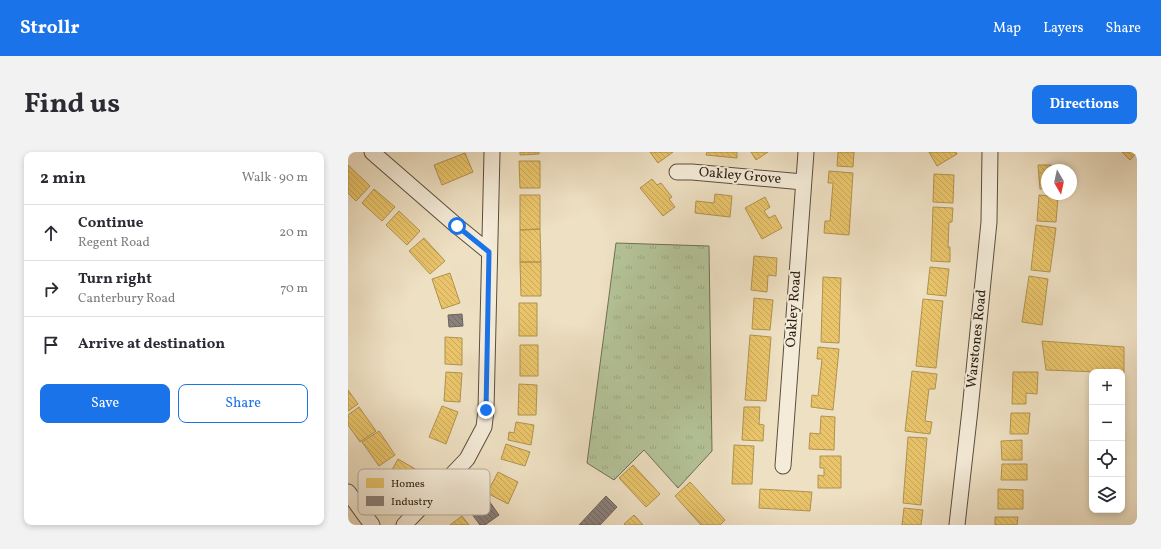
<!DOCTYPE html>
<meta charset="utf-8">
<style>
body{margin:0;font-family:Vollkorn,serif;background:#f2f2f3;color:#2b2b33}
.controls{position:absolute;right:12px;bottom:12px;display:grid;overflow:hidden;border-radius:8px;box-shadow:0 2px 6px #0003}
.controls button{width:36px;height:36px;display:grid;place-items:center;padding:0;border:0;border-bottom:1px solid #e1e1e2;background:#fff;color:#2b2b33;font:20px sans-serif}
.compass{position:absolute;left:693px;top:12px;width:36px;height:36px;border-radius:50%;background:#fff;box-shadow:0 2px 6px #0003;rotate:171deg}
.stop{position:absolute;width:12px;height:12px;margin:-9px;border:3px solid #1a73e8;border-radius:50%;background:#fff}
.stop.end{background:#1a73e8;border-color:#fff;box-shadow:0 1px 4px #0008}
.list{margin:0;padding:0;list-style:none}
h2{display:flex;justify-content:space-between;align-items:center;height:52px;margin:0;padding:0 16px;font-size:17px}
h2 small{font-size:13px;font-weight:400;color:#7c7c81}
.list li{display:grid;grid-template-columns:26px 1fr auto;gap:12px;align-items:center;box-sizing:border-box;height:56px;padding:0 16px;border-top:1px solid #e1e1e2}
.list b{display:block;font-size:15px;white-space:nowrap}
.list p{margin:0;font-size:13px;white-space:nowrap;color:#7c7c81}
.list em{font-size:13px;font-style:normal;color:#7c7c81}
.actions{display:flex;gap:8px;padding:12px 16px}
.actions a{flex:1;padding:9px 0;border:1px solid #1a73e8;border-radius:8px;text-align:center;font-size:14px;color:#1a73e8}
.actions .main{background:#1a73e8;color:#fff}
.icon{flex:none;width:22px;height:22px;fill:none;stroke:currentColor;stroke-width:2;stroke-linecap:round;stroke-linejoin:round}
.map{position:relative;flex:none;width:789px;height:373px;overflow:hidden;border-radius:8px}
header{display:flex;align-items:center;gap:24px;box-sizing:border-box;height:56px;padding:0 20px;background:#1a73e8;color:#fff}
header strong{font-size:19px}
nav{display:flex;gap:22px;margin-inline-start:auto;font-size:14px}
.intro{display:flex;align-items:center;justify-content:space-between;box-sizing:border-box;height:96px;padding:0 24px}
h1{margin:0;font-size:28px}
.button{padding:10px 18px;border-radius:8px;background:#1a73e8;color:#fff;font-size:14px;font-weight:700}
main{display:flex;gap:24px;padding:0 24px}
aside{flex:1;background:#fff;border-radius:8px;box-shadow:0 2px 6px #0003}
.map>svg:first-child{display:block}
.grass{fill:url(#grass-tufts);stroke:#6f7054}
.homes{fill:url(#homes-back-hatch);stroke:#b0924f}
.industry{fill:url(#industry-back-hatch);stroke:#6d635c}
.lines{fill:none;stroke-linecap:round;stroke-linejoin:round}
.minor-casing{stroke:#5b4e3e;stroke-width:17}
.minor{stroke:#f4ebd8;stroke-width:15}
.route{stroke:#1a73e8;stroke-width:5}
.labels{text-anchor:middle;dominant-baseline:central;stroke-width:4;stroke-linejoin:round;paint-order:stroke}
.street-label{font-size:14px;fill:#2a1d11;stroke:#f4ebd8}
.key{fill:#f4ebd8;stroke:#b7ad9c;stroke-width:1}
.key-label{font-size:11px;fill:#2a1d11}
</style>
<header>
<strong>Strollr</strong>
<nav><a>Map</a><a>Layers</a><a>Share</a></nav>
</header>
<div class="intro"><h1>Find us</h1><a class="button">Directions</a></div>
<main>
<aside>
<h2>2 min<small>Walk · 90 m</small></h2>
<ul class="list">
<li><svg class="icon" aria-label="ahead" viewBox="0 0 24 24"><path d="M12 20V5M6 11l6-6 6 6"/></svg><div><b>Continue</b><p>Regent Road</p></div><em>20 m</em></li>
<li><svg class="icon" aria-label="right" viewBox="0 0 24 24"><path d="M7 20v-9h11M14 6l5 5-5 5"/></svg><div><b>Turn right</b><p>Canterbury Road</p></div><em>70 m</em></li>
<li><svg class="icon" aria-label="arrive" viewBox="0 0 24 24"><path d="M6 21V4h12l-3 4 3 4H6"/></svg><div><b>Arrive at destination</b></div></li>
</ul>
<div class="actions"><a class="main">Save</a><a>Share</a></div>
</aside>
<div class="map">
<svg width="789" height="373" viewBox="0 0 789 373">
<defs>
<pattern id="grass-tufts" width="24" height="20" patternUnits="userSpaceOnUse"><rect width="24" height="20" fill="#b4c398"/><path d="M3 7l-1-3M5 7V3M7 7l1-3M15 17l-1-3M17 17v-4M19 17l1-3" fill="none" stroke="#9ba782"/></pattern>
<pattern id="homes-back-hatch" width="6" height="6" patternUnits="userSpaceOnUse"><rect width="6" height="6" fill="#e9c46a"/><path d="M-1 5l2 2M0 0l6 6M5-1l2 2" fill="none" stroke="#c8a85b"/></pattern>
<pattern id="industry-back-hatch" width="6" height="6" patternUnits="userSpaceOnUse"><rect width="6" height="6" fill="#8a817c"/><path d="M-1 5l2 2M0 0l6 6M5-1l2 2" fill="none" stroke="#716964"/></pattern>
</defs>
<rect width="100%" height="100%" fill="#eee0c3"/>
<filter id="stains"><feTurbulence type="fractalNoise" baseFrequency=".005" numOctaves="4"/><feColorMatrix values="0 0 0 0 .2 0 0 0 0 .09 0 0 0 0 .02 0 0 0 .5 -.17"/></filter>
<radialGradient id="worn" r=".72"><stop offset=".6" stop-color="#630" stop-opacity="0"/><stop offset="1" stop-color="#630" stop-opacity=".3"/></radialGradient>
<!-- grass -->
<path class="grass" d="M268,91L361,94L364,299L330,336L296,298L266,328L239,311Z"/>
<!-- homes -->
<path class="homes" d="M172,0H191V2L172,3Z
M302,0H325L310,11Z
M359,0H389V6L358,3Z
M403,0H420L408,8Z
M490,0H506L505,15L489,14Z
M581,0H608L609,2L589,14Z
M774,0H789L782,8Z
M117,1L125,20L94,33L86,13Z
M171,9H192V36H172Z
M0,13L22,34L8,49L0,41Z
M690,13H703V18H699V36L692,37Z
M481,19L505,21L501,83L476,81L477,69H482L485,31H480Z
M586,22L606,23L605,51L585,50Z
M304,27L309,33L313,31L324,45L321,47L327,55L315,64L292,36Z
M26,37L47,55L34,69L14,51Z
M367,42L384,44L382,65L347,61L348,49L366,51Z
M172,43H192V77L172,78Z
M691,43L710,45L708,70L689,69Z
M417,45L422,55L416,59L421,66L427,63L434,76L414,87L397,56Z
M585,55L605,56L604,70H601L600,95H602V110L583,109Z
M51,59L72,79L59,93L38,73Z
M688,73L708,76L702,120L683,118Z
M192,77L193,110H172V78Z
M76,86L97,109L82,122L61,99Z
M406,104L429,106L428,124L420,123L419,140L403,138Z
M172,110H193V144H173Z
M582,115L601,117L598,144L579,142Z
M102,121L112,151L94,157L84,127Z
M681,124L700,127L694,173L674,170Z
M475,125L493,126L491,191L473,190Z
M406,146L425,148L422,178L404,177Z
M575,147L595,149L588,216L568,214Z
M171,151H189V184H171Z
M402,183L423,185L418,249L397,248Z
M97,185L114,186V213L97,212Z
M694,189L776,195V221L698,218Z
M172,193H190V224H172Z
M470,195L491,197L485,258L463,255L464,243L470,244L474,207H469Z
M564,219L589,222L587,237H581L577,269L584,270L582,282L557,279Z
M98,220L114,221L112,250L96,249Z
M665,220H690L689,242L678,241V252H664Z
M171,232L189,233L188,263H170Z
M0,238L10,252L0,259Z
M94,254L110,260L98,292L81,285Z
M11,255L28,279L12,290L0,273V263Z
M396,255H412L411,272L416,273L415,289L394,288Z
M663,261H682L680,282H662Z
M473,264L487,265L486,298L461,297L462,281L472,282Z
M168,270L186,273L183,293L160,288L161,280L166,281Z
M31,279L47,303L31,314L14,290Z
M560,285L579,286L573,353L555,351Z
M674,288V308H654L653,289Z
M158,292L182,300L177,314L153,307Z
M386,293L406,294L404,332H384Z
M472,304H493V336H470V323L476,324V316H472Z
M50,307L76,322L66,340L40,325Z
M654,312H679V328H653Z
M285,313L312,342L298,355L271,326Z
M150,320L170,330L160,352L139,341Z
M342,330L377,368L372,373H353L327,344Z
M412,337L464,340L462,359L411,356Z
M650,337L675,338V357H650Z
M556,356L575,358L573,373H554Z
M286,363L295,373H277L276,372Z
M114,364L121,373H102Z
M647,365H670L669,373H647Z"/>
<!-- industry -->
<path class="industry" d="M114,162L115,174L101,175L100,163Z
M258,344L269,355L252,373H231Z
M139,346L151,363L137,373H132L121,358Z"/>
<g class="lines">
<defs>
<path id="minor" d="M24,0L109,74L141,100
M329,20H344L455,30
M435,314L458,0
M0,340L24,373
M56,373L119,307L136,275L138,258L144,0
M609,373L622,258L641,70L642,0"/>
</defs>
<!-- minor casing -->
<use href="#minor" class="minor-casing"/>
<!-- minor -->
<use href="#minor" class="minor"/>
</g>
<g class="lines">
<!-- route -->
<path class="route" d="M109,74L141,100L138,258"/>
</g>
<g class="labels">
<!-- street labels -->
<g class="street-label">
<text transform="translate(392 24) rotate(5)">Oakley Grove</text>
<text transform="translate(446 157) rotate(-86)">Oakley Road</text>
<text transform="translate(629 187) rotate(-84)">Warstones Road</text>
</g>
</g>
<!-- legend -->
<rect x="10" y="317" width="132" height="46" rx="6" class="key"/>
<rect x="18" y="326" width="18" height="10" fill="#e9c46a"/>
<rect x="18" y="344" width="18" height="10" fill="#8a817c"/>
<g class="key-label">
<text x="43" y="335">Homes</text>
<text x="43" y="353">Industry</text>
</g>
<rect width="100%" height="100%" filter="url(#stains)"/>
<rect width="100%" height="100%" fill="url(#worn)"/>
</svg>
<div class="controls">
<button>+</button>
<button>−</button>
<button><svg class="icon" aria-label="locate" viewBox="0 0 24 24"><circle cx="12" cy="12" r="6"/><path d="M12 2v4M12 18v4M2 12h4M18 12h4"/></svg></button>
<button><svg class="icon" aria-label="layers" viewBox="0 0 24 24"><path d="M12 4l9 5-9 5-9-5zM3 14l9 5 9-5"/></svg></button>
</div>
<svg class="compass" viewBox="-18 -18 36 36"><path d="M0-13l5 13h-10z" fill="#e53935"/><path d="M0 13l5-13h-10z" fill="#7c7c81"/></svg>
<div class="stop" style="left:109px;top:74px"></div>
<div class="stop end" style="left:138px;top:258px"></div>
</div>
</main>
